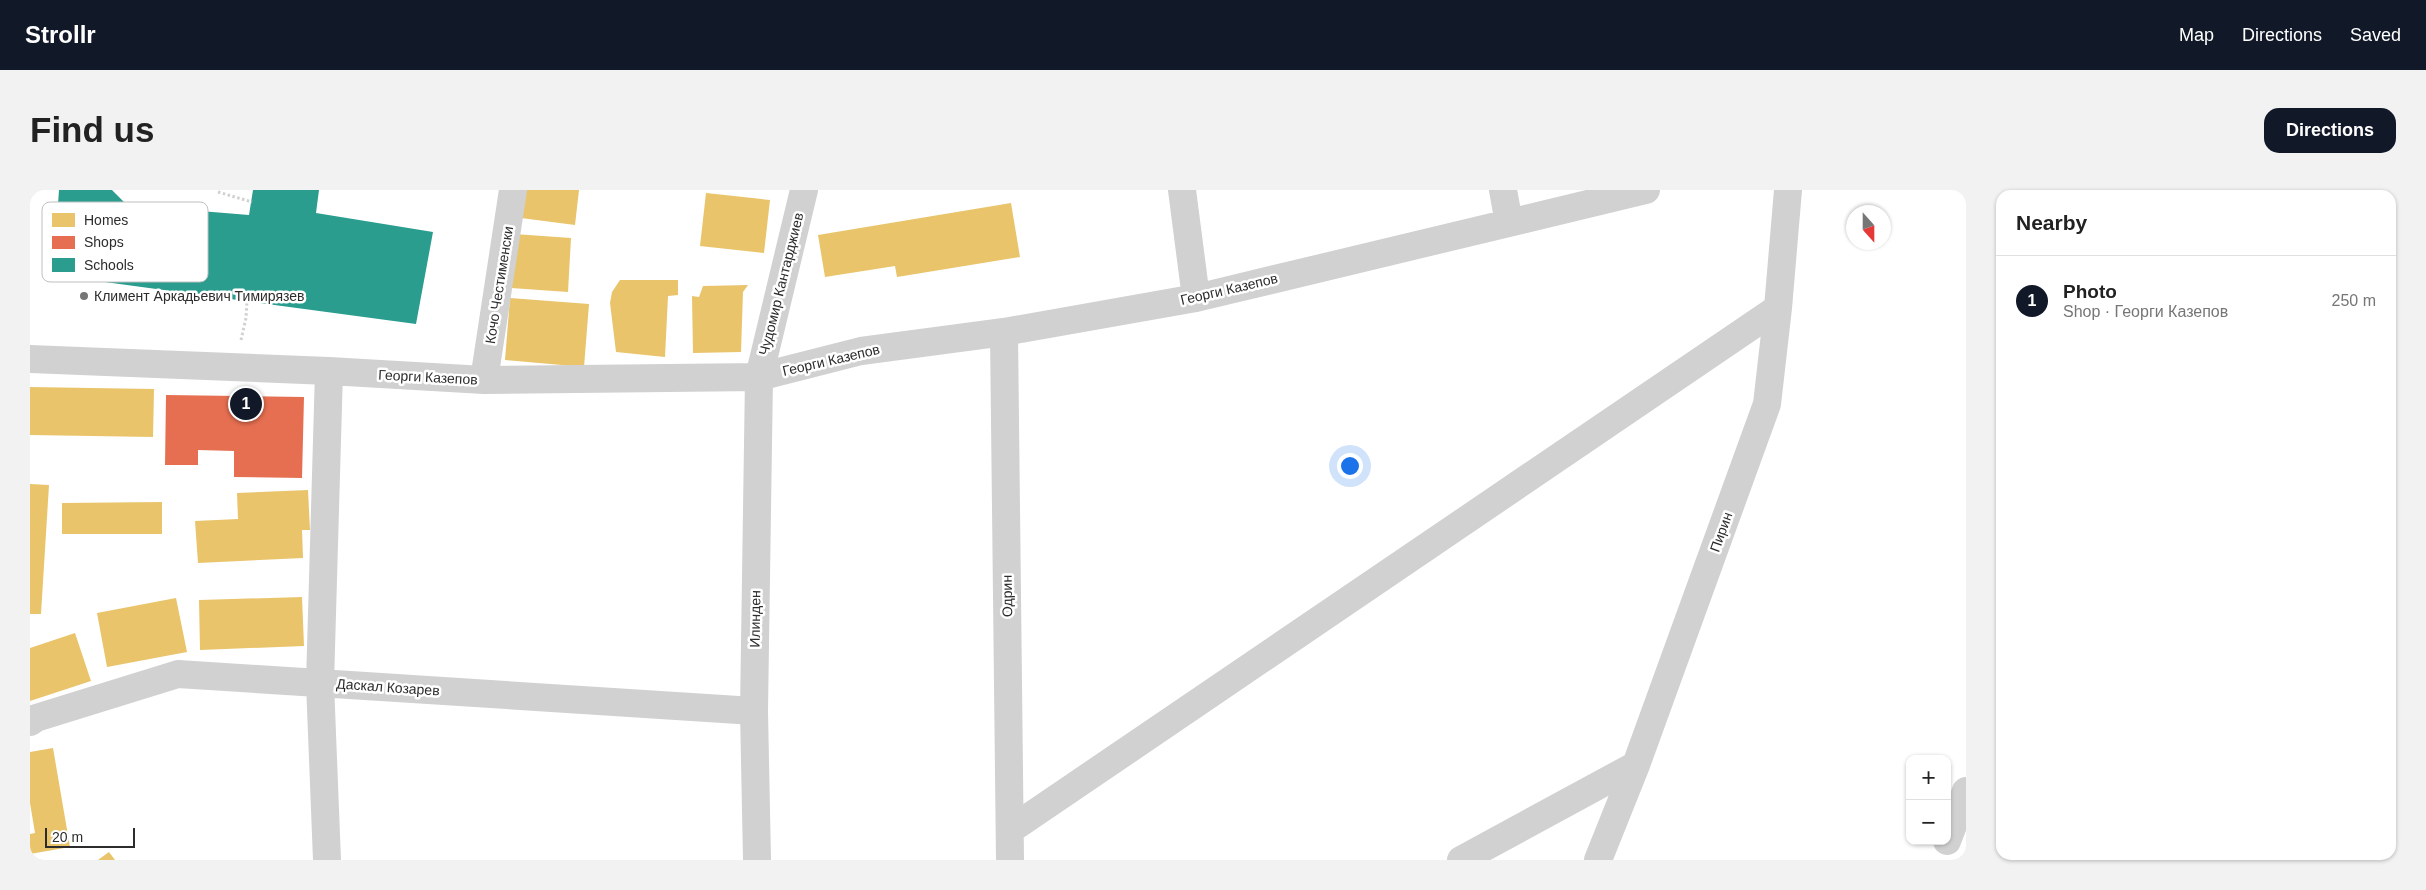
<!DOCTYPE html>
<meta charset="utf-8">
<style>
body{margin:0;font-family:Arial,sans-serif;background:#f2f2f2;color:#222}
.controls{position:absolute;right:15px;bottom:15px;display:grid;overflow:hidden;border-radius:10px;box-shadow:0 1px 4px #0004}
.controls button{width:45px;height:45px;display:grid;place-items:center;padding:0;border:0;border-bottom:1px solid #e0e0e0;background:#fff;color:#222;font:25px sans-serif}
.compass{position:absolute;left:1816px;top:15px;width:45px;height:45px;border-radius:50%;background:#fff;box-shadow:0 1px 4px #0004;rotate:159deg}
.scale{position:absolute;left:15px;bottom:12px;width:90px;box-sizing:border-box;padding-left:5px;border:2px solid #2c2c2c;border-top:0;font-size:14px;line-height:18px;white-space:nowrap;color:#2c2c2c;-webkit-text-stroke:4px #fff;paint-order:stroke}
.you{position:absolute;left:1319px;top:275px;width:18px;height:18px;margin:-12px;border:4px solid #fff;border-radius:50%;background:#1a73e8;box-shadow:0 0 0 8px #1a73e833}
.badge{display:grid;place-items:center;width:32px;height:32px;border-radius:50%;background:#111827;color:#fff;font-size:16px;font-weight:700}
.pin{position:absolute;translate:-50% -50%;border:2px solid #fff;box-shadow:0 1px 5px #0006}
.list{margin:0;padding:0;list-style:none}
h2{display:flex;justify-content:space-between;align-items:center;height:65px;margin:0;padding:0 20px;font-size:21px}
h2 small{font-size:16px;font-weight:400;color:#767676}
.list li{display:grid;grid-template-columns:32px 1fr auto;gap:15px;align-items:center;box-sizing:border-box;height:90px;padding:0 20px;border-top:1px solid #e0e0e0}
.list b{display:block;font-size:19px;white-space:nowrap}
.list p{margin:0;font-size:16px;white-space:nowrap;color:#767676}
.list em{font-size:16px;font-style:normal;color:#767676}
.map{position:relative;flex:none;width:1936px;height:670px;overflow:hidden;border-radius:15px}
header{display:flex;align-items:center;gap:30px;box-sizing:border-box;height:70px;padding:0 25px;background:#111827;color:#fff}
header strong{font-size:24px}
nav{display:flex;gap:28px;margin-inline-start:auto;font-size:18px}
.intro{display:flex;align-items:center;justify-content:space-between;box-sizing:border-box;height:120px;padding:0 30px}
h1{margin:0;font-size:35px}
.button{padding:12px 22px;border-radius:15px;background:#111827;color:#fff;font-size:18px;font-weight:700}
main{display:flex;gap:30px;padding:0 30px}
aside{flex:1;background:#fff;border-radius:15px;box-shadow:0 1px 4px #0004}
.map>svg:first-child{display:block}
.homes{fill:#e9c46a}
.shops{fill:#e76f51}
.schools{fill:#2a9d8f}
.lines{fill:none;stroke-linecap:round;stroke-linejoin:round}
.path{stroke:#d1d1d1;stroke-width:3;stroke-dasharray:2.5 2.5;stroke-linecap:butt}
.minor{stroke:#d1d1d1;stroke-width:28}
.poi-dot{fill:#767676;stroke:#fff;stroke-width:2}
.labels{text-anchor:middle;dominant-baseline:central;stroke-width:5;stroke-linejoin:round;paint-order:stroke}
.street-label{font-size:14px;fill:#2c2c2c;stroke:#fff}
.poi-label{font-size:14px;fill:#2c2c2c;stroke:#fff;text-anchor:start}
.key{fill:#fff;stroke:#c0c0c0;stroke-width:1}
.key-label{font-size:14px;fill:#2c2c2c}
</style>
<header>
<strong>Strollr</strong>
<nav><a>Map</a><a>Directions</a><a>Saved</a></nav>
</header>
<div class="intro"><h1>Find us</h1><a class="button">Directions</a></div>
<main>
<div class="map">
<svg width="1936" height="670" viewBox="0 0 1936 670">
<rect width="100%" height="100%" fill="#fff"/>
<!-- homes -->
<path class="homes" d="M495,0H549L545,35L491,28Z
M676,3L740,10L734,63L670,56Z
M981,13L990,67L867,87L865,76L795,87L788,45Z
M484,44L541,48L538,102L481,98Z
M590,90H648V105L638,106L635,167L586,162L580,113L582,102Z
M718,95L713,102L711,162L663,163L662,106L669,107L673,96Z
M480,108L559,114L554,177L475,170Z
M0,197L124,199L123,247L0,245Z
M0,294L19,295L11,424H0Z
M278,300L280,340H272L273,368L168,373L165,331L208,329L207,303Z
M132,312V344H32V313Z
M272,407L274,456L170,460L169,410Z
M146,408L157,462L77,477L67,423Z
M45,443L61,491L0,511V458Z
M23,558L40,657L0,664V644L5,643L0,613V562Z
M79,662L85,670H68Z"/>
<!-- shops -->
<path class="shops" d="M136,205L274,207L272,288L204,287V261L168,260V275H135Z"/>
<!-- schools -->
<path class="schools" d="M29,0H82L97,15L219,25L223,0H289L286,23L403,42L386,134L23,85Z"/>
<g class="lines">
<!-- path -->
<path class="path" d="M188,2L222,12
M211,150L216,128L217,111"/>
<!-- minor -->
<path class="minor" d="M1152,0L1166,108
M1473,0L1479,33
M974,142L980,670
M0,169L299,181L454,190L729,187L831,161L974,142L1166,108L1616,0
M454,190L483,0
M0,532L6,528L148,484L724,521
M980,640L1748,118
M1917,651L1936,601
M297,670L290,493L299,181
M727,670L724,521L729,187L774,0
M1431,670L1606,575
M1568,670L1606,575L1737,214L1748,118L1758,0"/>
</g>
<!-- markers -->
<circle class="poi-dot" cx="54" cy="106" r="5"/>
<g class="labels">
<!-- street labels -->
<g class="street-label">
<text transform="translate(751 94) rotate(-76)">Чудомир Кантарджиев</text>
<text transform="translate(469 95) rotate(-81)">Кочо Честименски</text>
<text transform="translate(1199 99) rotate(-13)">Георги Казепов</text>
<text transform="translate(801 170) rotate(-13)">Георги Казепов</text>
<text transform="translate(398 187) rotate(3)">Георги Казепов</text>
<text transform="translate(1691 342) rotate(-70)">Пирин</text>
<text transform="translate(977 406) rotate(-91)">Одрин</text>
<text transform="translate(725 429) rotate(-89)">Илинден</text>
<text transform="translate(358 497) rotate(4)">Даскал Козарев</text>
</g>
<!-- poi labels -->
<g class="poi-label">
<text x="64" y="106">Климент Аркадьевич Тимирязев</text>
</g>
</g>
<!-- legend -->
<rect x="12" y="12" width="166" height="80" rx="8" class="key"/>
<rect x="22" y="23" width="23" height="14" fill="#e9c46a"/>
<rect x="22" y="46" width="23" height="13" fill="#e76f51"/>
<rect x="22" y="68" width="23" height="14" fill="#2a9d8f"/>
<g class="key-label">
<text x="54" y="35">Homes</text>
<text x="54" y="57">Shops</text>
<text x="54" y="80">Schools</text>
</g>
</svg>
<div class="controls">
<button>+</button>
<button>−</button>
</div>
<svg class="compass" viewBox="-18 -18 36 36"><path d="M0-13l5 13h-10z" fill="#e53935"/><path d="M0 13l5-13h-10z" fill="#767676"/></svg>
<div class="scale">20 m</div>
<div class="you"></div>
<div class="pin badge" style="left:216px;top:214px">1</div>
</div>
<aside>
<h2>Nearby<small></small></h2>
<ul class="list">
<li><span class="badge">1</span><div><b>Photo</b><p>Shop · Георги Казепов</p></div><em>250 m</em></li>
</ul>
</aside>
</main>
